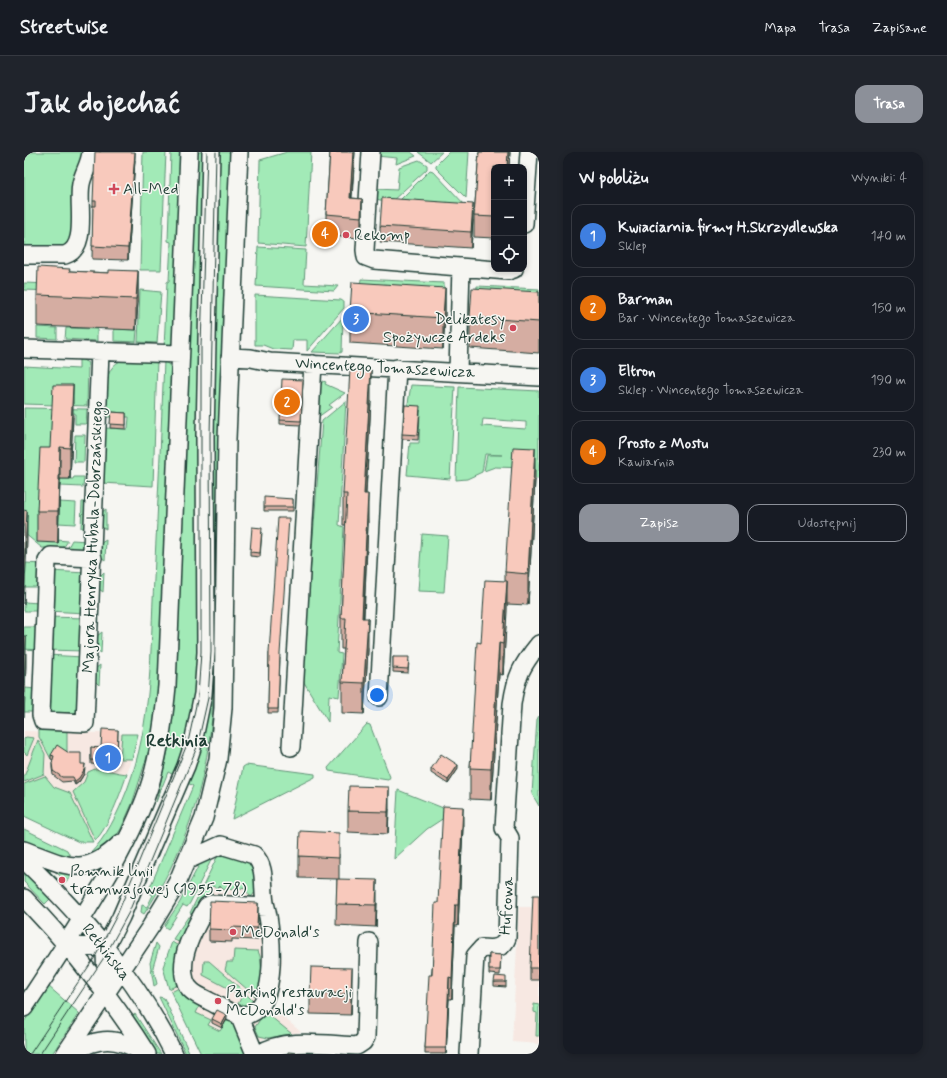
<!DOCTYPE html>
<html lang="pl">
<meta charset="utf-8">
<style>
body{margin:0;font-family:Mynerve,sans-serif;background:#20242c;color:#f1f3f6}
.controls{position:absolute;right:12px;top:12px;display:grid;overflow:hidden;border-radius:8px;box-shadow:0 2px 6px #0003}
.controls button{width:36px;height:36px;display:grid;place-items:center;padding:0;border:0;border-bottom:1px solid #363941;background:#171b24;color:#f1f3f6;font:20px sans-serif}
.you{position:absolute;left:353px;top:543px;width:14px;height:14px;margin:-10px;border:3px solid #fff;border-radius:50%;background:#1a73e8;box-shadow:0 0 0 6px #1a73e833}
.badge{display:grid;place-items:center;width:26px;height:26px;border-radius:50%;background:#8c9099;color:#fff;font-size:13px;font-weight:700}
.pin{position:absolute;translate:-50% -50%;border:2px solid #fff;box-shadow:0 1px 4px #0006}
.list{margin:0;padding:0;list-style:none}
h2{display:flex;justify-content:space-between;align-items:center;height:52px;margin:0;padding:0 16px;font-size:17px}
h2 small{font-size:13px;font-weight:400;color:#9ea1a6}
.list li{display:grid;grid-template-columns:26px 1fr auto;gap:12px;align-items:center;box-sizing:border-box;height:64px;margin:0 8px 8px;padding:0 8px;border:1px solid #363941;border-radius:12px}
.list b{display:block;font-size:15px;white-space:nowrap}
.list p{margin:0;font-size:13px;white-space:nowrap;color:#9ea1a6}
.list em{font-size:13px;font-style:normal;color:#9ea1a6}
.actions{display:flex;gap:8px;padding:12px 16px}
.actions a{flex:1;padding:9px 0;border:1px solid #8c9099;border-radius:12px;text-align:center;font-size:14px;color:#8c9099}
.actions .main{background:#8c9099;color:#fff}
.icon{flex:none;width:22px;height:22px;fill:none;stroke:currentColor;stroke-width:2;stroke-linecap:round;stroke-linejoin:round}
.map{position:relative;flex:none;width:515px;height:902px;overflow:hidden;border-radius:12px}
header{display:flex;align-items:center;gap:24px;box-sizing:border-box;height:56px;padding:0 20px;background:#171b24;border-bottom:1px solid #363941}
header strong{font-size:19px}
nav{display:flex;gap:22px;margin-inline-start:auto;font-size:14px}
.intro{display:flex;align-items:center;justify-content:space-between;box-sizing:border-box;height:96px;padding:0 24px}
h1{margin:0;font-size:28px}
.button{padding:10px 18px;border-radius:12px;background:#8c9099;color:#fff;font-size:14px;font-weight:700}
main{display:flex;gap:24px;padding:0 24px}
aside{flex:1;background:#171b24;border-radius:12px;box-shadow:0 2px 6px #0003}
.map>svg:first-child{display:block}
.built{fill:#f7e8e2}
.green{fill:#a2eab7;stroke:#609476;fill-rule:evenodd}
.lines{fill:none;stroke-linecap:round;stroke-linejoin:round}
.minor-casing{stroke:#1f3d34;stroke-width:20}
.minor{stroke:#f6f6f2;stroke-width:17}
.tram{stroke:#1f3d34;stroke-width:1}
.wall{fill:#d5ada2;stroke:#1f3d34}
.shaded-wall{fill:#ae8d84;stroke:#1f3d34}
.building{fill:#f8c9bc;stroke:#1f3d34}
.poi-dot{fill:#d1495b;stroke:#f6f6f2;stroke-width:1.5}
.labels{text-anchor:middle;dominant-baseline:central;stroke-width:3;stroke-linejoin:round;paint-order:stroke}
.poi-label{font-size:16px;fill:#1f3d34;stroke:#f6f6f2;text-anchor:start}
.street-label{font-size:16px;fill:#1f3d34;stroke:#f6f6f2}
.quarter-label{font-size:18px;font-weight:bold;fill:#1f3d34;stroke:#f6f6f2}
</style>
<header>
<strong>Streetwise</strong>
<nav><a>Mapa</a><a>Trasa</a><a>Zapisane</a></nav>
</header>
<div class="intro"><h1>Jak dojechać</h1><a class="button">Trasa</a></div>
<main>
<div class="map">
<svg width="515" height="902" viewBox="0 0 515 902">
<rect width="100%" height="100%" fill="#f6f6f2"/>
<filter id="ink" filterUnits="userSpaceOnUse"><feTurbulence type="fractalNoise" baseFrequency=".025" numOctaves="2"/><feDisplacementMap in="SourceGraphic" scale="8" xChannelSelector="R" yChannelSelector="G"/><feConvolveMatrix kernelMatrix="1 2 1 2 8 2 1 2 1" color-interpolation-filters="sRGB"/></filter>
<g filter="url(#ink)">
<!-- built -->
<path class="built" d="M0,579L114,582L103,622L73,685L66,689L0,662Z
M204,685L233,693L243,702L248,718L258,810L255,835L247,855L277,880L242,885L219,902L152,849L145,833L143,805L186,728Z
M495,755H515V892L488,890Z"/>
<!-- green -->
<path class="green" d="M0,0H61L51,85L45,94L0,97Z
M119,0H142L137,118H116Z
M147,0H158L149,190L144,196L140,197L143,130L145,129L147,90L144,89Z
M173,0H180L173,284L174,523L161,592L150,623L144,620L132,650L145,594L151,543Z
M194,0H207L188,565C181,637 160,702 120,762L117,760L118,753L123,755L129,743L124,740L169,634L162,630L170,611L188,284Z
M263,0H287L282,95L234,91L236,8Z
M352,0H387L392,4L372,12L373,6L352,4Z
M394,0H418L407,10Z
M425,0H445L442,46L412,16V13Z
M395,8L403,13V17L367,50L351,47L352,37L373,38L375,15Z
M406,18L409,19L442,54L374,50Z
M234,95L282,98L280,132L314,134L310,139L232,134Z
M337,127L420,131V141L336,136Z
M0,131L27,132V139L0,138Z
M453,134L515,137V150L452,147Z
M116,138L137,140L133,191L114,190Z
M231,143L317,148L320,150V156L283,199V188H269L268,198L249,197L239,193H231Z
M319,165L318,200L316,201L288,200Z
M13,175L33,176V187L13,186Z
M42,176L73,177V189L41,187Z
M90,177L113,178L112,190L90,189Z
M55,206L64,211L63,254L0,252V214L55,217Z
M99,208H133L129,334L78,331L80,276L104,277L105,265H81C82,246 77,215 99,208Z
M140,209L145,213L148,217L135,540L127,592L108,652L97,677L86,693L65,706V703C83,684 93,663 103,638C129,569 126,500 130,427C134,354 137,281 140,209Z
M299,229L302,230L301,232L321,241L305,253L308,255L294,265L296,234Z
M387,233L431,235L426,327L383,323L386,291H395L396,258L383,257Z
M435,235L515,239V327L503,326V316L471,315L460,319L463,303H478L461,302L458,320L443,327L432,328ZM459,267L502,270V277L458,274Z
M322,249L315,373L320,375L313,501L318,502L315,545L305,543L304,570L278,527L298,269Z
M0,256L63,257L62,272H51V261L29,264L33,388L44,389L39,396H18L0,381Z
M51,283H61L60,310H50Z
M50,325H60L59,335L36,334V327H49Z
M35,350L52,351L51,372L34,371Z
M58,350H66L65,376H57Z
M82,357V377L78,375V360Z
M398,382L424,384L420,440L394,439Z
M48,388L64,389L63,397H43Z
M82,388L81,408L77,405V391Z
M2,411L17,412L16,435H1Z
M26,419L62,421L61,461L24,459Z
M80,420L79,440L75,437L76,424Z
M0,450L16,451L15,459H0Z
M25,465L61,466L59,499L23,498Z
M0,475H15L14,498L0,497Z
M78,480L77,501L73,498V484Z
M23,503L59,505L57,561L20,560Z
M76,513L75,533L71,529V517Z
M1,536L12,537V560H0Z
M515,564V654L508,642L513,567Z
M343,572L346,573L366,625L364,628L305,619L304,616Z
M15,578L43,579V600L27,607L15,585Z
M98,582H114L108,607H96Z
M2,585L10,586L3,603L0,600V587Z
M14,588L21,602L20,622L0,630V625Z
M222,613L291,622V625L208,667L219,615Z
M71,617C83,617 91,621 103,622C98,637 83,679 71,688L49,640L60,630L64,620Z
M21,624L30,635L46,641L69,690H55L0,664V632Z
M374,638L429,660L403,677L370,707Z
M0,677L43,698L47,706L0,689Z
M195,701L230,711L233,738L227,745L219,735L214,739L211,735L207,738L204,735L200,738L196,734L193,737L189,734L186,738L189,744L183,743L172,764L166,761Z
M190,702L166,751L163,755L159,753L144,777L140,774L156,750L177,709Z
M13,710L50,722L37,734ZM28,717L40,727L37,730L26,720Z
M0,721L26,747L21,752L0,730Z
M164,765L170,768L158,792L149,787Z
M148,790L156,795V832L145,837L139,815Z
M132,791L135,795L129,815L133,832L130,834L126,811Z
M210,798L234,799L236,804L240,836L232,845L201,818L203,810H209Z
M180,809H185L217,837L215,842L179,823Z
M24,834L55,861L28,902H0V870Z
M157,835L177,851L172,861L187,868L184,873L196,879L205,865L220,893L221,902H177L147,840Z
M220,840L230,850L223,854H213Z
M135,845L140,846L166,902H162Z
M510,852L515,853V884H512L513,861L510,860Z
M241,860L268,882L244,886L235,884L231,875Z
M111,862L137,902H131L107,865Z"/>
<g class="lines">
<defs>
<path id="minor" d="M347,0L341,98L342,105L350,108L484,119L490,117
M500,72L505,0
M0,103H41C65,96 53,52 57,32C59,21 66,12 67,0
M0,197L156,202
M206,205L227,206L246,210L515,225
M434,219L437,115
M69,406L27,404L23,409L17,563L19,569L61,571L76,200
M355,545L373,216
M267,595L289,212
M0,698C43,714 60,727 97,691
M0,708C59,765 114,828 150,902
M164,708L197,693L230,703C244,716 237,739 242,755C248,778 255,854 225,862C211,866 196,854 185,849C176,844 164,840 161,828C154,803 172,774 183,754L187,752L242,755
M0,746C46,794 88,846 123,902
M42,793L81,796
M82,841L81,796L97,765L162,614L168,596L179,542L182,500L181,284L187,0
M0,856C30,811 60,765 87,718C103,689 118,660 127,629C136,598 140,566 143,534L165,0
M215,863L231,902
M41,902L127,774L153,731L180,666L194,607L199,556L203,287L215,0
M46,902C74,884 93,884 121,902
M235,902C260,885 304,893 333,894L339,890L342,885L345,790
M445,902L451,804L458,796C469,797 479,797 483,786L486,686L480,676L488,552C492,524 498,513 515,492"/>
</defs>
<!-- minor casing -->
<use href="#minor" class="minor-casing"/>
<!-- minor -->
<use href="#minor" class="minor"/>
<!-- tram -->
<path class="tram" d="M6,902L71,805L93,763L164,590L174,544L177,500V194L183,0
M16,902L81,804L105,760L173,595L184,546L187,500L186,284L192,0"/>
</g>
<!-- wall -->
<path class="wall" d="M306,0H331L328,46L338,47V68L337,86L302,84V62Z
M455,0H486L485,15H470V86L450,85V64Z
M111,8L104,108L68,107L69,61V49Z
M449,68L447,96L356,90V74Z
M46,119L85,121L114,119V150L112,178L13,174V143Z
M421,136V167L419,197L326,191V160Z
M515,140V201L446,196V165Z
M279,228L277,273L256,272V268Z
M347,249L342,342L344,373L340,466L344,498L340,562L318,561V530L320,497H317V466L322,373H319V342Z
M396,258L394,288L378,287V282Z
M87,260L102,261V277L86,276Z
M49,265L46,327H36L34,391L13,390V359L26,296Z
M511,328L504,453L483,452L479,523L475,522L467,648L446,647V616L457,491L481,429V420Z
M269,347V359H240V355Z
M238,380L236,405L226,404V400Z
M245,501L256,506L254,561H244Z
M369,505L385,509L384,521L369,520Z
M67,595L93,607L82,613L67,612Z
M27,603L57,612L61,616L60,622L55,630L51,633L49,629L38,630L29,623L28,616V611L29,608L27,607Z
M407,617H434L424,632L407,621Z
M365,657L364,682L324,680V659Z
M439,676L434,774H431L428,847H425L422,902H401V896L414,751Z
M315,702V727L353,750L352,775L312,773L313,727L275,726V704Z
M515,743V828H506V816Z
M234,763L233,788L208,787V790L185,789V777Z
M465,802L477,803L476,823L465,822Z
M482,829V835L470,834V830Z
M328,838L327,863L286,862V840Z
M188,867H203L198,876L188,871Z"/>
<!-- shaded-wall -->
<path class="shaded-wall" d="M111,0V8L104,108V96Z
M329,0H331L326,64V46Z
M484,0H486L485,15H483Z
M338,47V68L337,86V65Z
M449,52V68L447,96V80Z
M114,119V150L112,178V147Z
M421,136V167L419,197V166Z
M347,218V249L340,373V342Z
M49,233V265L46,327V296Z
M36,295V327L34,391V359Z
M511,296V328L504,453V422Z
M344,342V373L338,497V466Z
M3,359V390L0,453V422Z
M483,429V460L479,523V492Z
M344,466V498L340,562V531Z
M2,484V515L0,565V534Z
M475,491V522L467,648V617Z
M94,578L93,607L82,613V609Z
M61,612L60,622L55,630L51,633V629Z
M434,613V617L424,632V628Z
M365,635V657L364,682V660Z
M439,655V676L434,774V753Z
M353,728V750L352,775V753Z
M234,751V763L233,788V776Z
M431,753V774L428,847V826Z
M328,816V838L327,863V842Z
M425,825V847L422,902Z
M203,863V867L198,876V872Z"/>
<!-- building -->
<path class="building" d="M71,0H111L104,96L68,94L69,54H72V49H69Z
M306,0H329L326,46L338,47L337,65L302,62Z
M455,0H484L483,15H470V65L450,64Z
M358,46L449,52L447,80L356,74Z
M14,115L46,117L45,119L85,121V118L114,119L112,147L13,143Z
M328,130L421,136L419,166L326,160Z
M448,136L515,140V170L446,165Z
M326,217L347,218L340,342H344L338,466H344L340,531L318,530L322,466H317L323,342H319Z
M258,227L279,228L277,269L256,268Z
M29,233H49L46,296L36,295L34,359H13L16,296H26Z
M381,253L396,254L394,283L378,282Z
M87,260L102,261V273L86,272Z
M489,295L511,296L504,422L481,420Z
M240,345L269,347V355H240Z
M0,358L3,359L0,422Z
M254,366H265L256,502L254,557H244L245,501Z
M228,375L238,376L236,401L226,400Z
M461,428L483,429L479,492L475,491L467,617L446,616L453,490L457,491Z
M0,484H2L0,534Z
M369,505H385L384,517L369,516Z
M78,577L94,578L93,603L82,609L67,608V595L77,596Z
M33,593L45,601H57V612H61L60,618L55,626L51,629L49,625H38L29,619L28,611L30,604L27,603Z
M417,602L434,613L424,628L407,617Z
M325,634L365,635L364,660L324,659Z
M419,654L439,655L434,753H431L428,826L425,825L422,896H401L405,823H408L411,751H414Z
M276,679L315,681V706L275,704Z
M313,727L353,728L352,753L312,752Z
M509,743H515V816H506Z
M186,749L234,751L233,776L208,775V778L185,777Z
M465,802L477,803L476,818H465Z
M287,815L328,816L327,842L286,840Z
M471,824L482,825V830H470Z
M193,858L203,863L198,872L188,867Z
M264,900L275,901V902H264Z
M278,901L288,902H278Z"/>
</g>
<!-- markers -->
<g class="poi-dot">
<path d="M88 31h4v4h4v4h-4v4h-4v-4h-4v-4h4z"/>
<circle cx="322" cy="83" r="4"/>
<circle cx="489" cy="176" r="4"/>
<circle cx="38" cy="728" r="4"/>
<circle cx="209" cy="780" r="4"/>
<circle cx="194" cy="849" r="4"/>
</g>
<g class="labels">
<!-- poi labels -->
<g class="poi-label">
<text x="99" y="37">All-Med</text>
<text x="330" y="83">Rekomp</text>
<text x="481" y="167" text-anchor="end">Delikatesy<tspan x="481" dy="18">Spożywcze Ardeks</tspan></text>
<text x="46" y="719">Pomnik linii<tspan x="46" dy="18">tramwajowej (1955-78)</tspan></text>
<text x="217" y="780">McDonald's</text>
<text x="202" y="840">Parking restauracji<tspan x="202" dy="18">McDonald's</tspan></text>
</g>
<!-- street labels -->
<g class="street-label">
<text transform="translate(361 216) rotate(3)">Wincentego Tomaszewicza</text>
<text transform="translate(69 385) rotate(-88)">Majora Henryka Hubala-Dobrzańskiego</text>
<text transform="translate(483 754) rotate(-87)">Hufcowa</text>
<text transform="translate(82 800) rotate(52)">Retkińska</text>
</g>
<!-- quarter labels -->
<g class="quarter-label">
<text x="153" y="589">Retkinia</text>
</g>
</g>
</svg>
<div class="controls">
<button>+</button>
<button>−</button>
<button><svg class="icon" aria-label="locate" viewBox="0 0 24 24"><circle cx="12" cy="12" r="6"/><path d="M12 2v4M12 18v4M2 12h4M18 12h4"/></svg></button>
</div>
<div class="you"></div>
<div class="pin badge" style="left:84px;top:606px;background:#3f7fe0">1</div>
<div class="pin badge" style="left:263px;top:250px;background:#e8710a">2</div>
<div class="pin badge" style="left:332px;top:167px;background:#3f7fe0">3</div>
<div class="pin badge" style="left:301px;top:82px;background:#e8710a">4</div>
</div>
<aside>
<h2>W pobliżu<small>Wyniki: 4</small></h2>
<ul class="list">
<li><span class="badge" style="background:#3f7fe0">1</span><div><b>Kwiaciarnia firmy H.Skrzydlewska</b><p>Sklep</p></div><em>140 m</em></li>
<li><span class="badge" style="background:#e8710a">2</span><div><b>Barman</b><p>Bar · Wincentego Tomaszewicza</p></div><em>150 m</em></li>
<li><span class="badge" style="background:#3f7fe0">3</span><div><b>Eltron</b><p>Sklep · Wincentego Tomaszewicza</p></div><em>190 m</em></li>
<li><span class="badge" style="background:#e8710a">4</span><div><b>Prosto z Mostu</b><p>Kawiarnia</p></div><em>230 m</em></li>
</ul>
<div class="actions"><a class="main">Zapisz</a><a>Udostępnij</a></div>
</aside>
</main>
